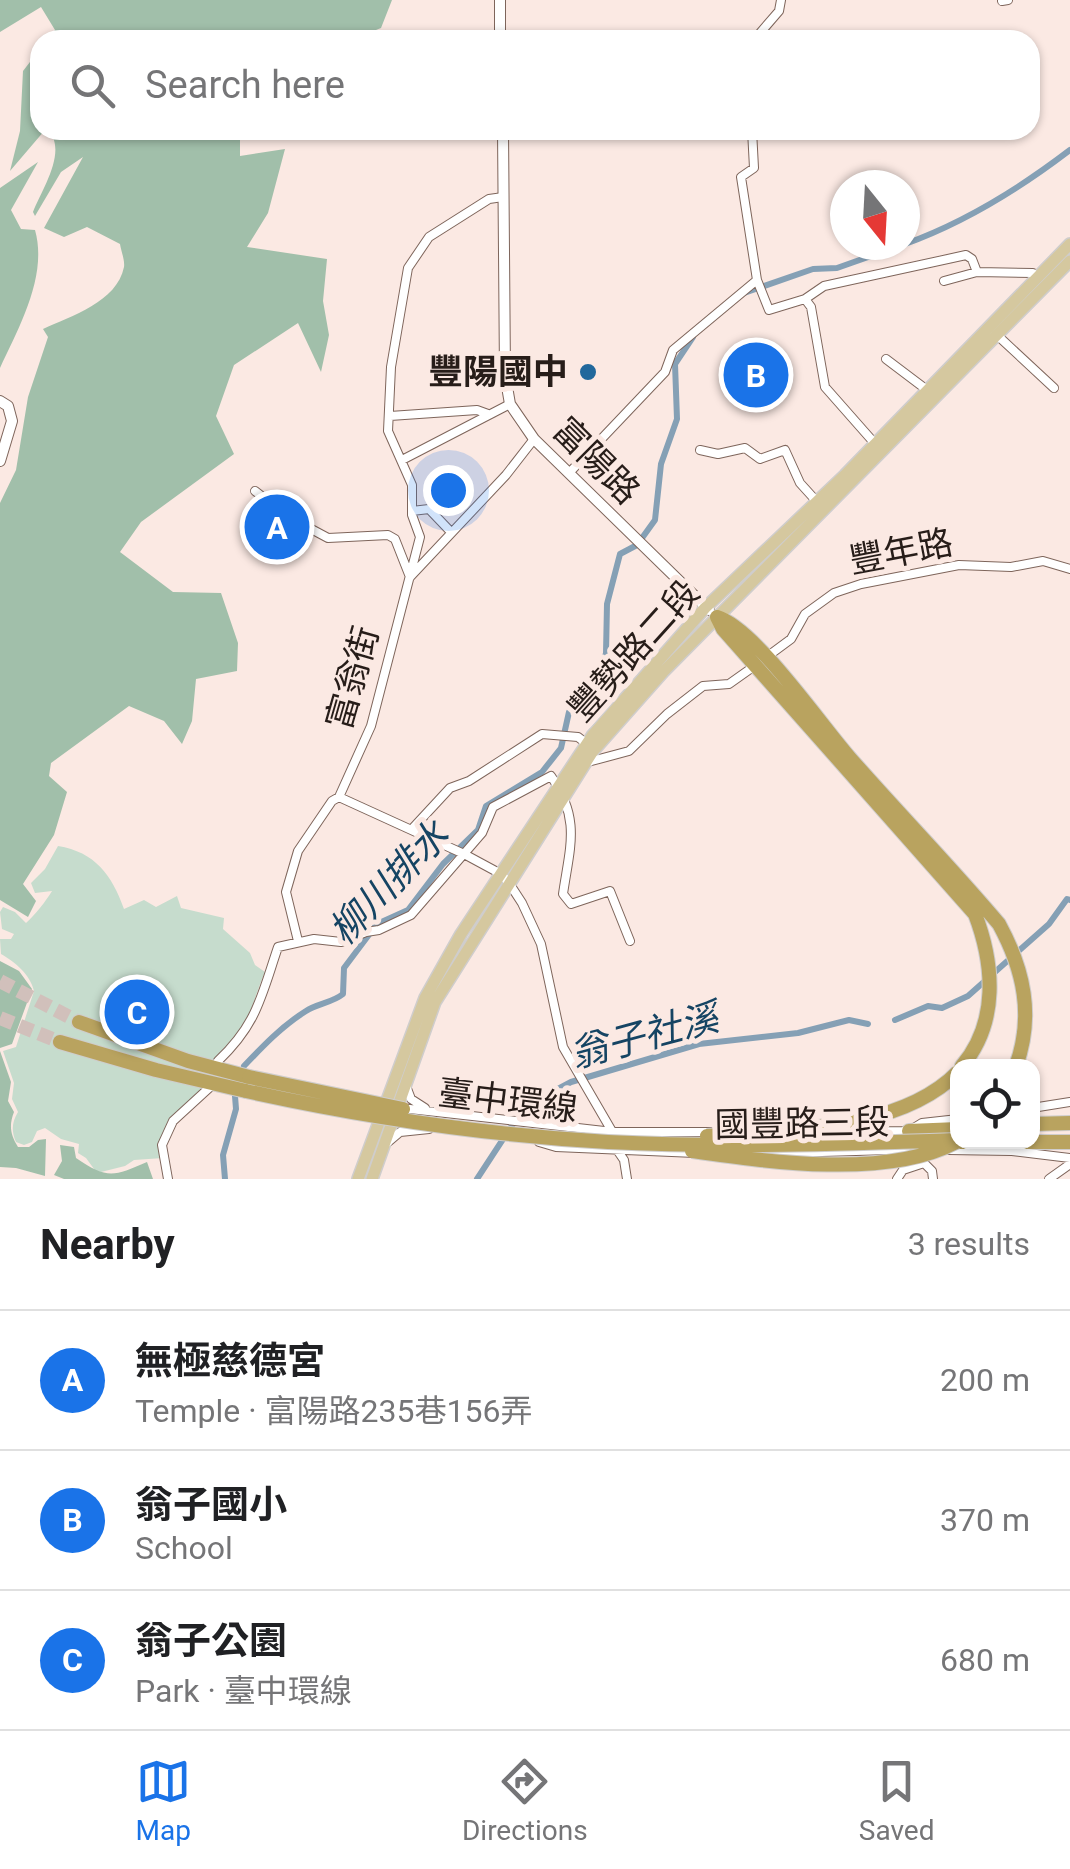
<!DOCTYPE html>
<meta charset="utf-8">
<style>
body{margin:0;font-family:Roboto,"Noto Sans TC",sans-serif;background:#f2f2f2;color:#202124}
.controls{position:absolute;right:30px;bottom:30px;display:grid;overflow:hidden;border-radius:20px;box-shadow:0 2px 8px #0004}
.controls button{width:90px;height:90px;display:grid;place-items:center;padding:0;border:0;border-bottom:2px solid #e0e0e0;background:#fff;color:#202124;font:50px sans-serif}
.compass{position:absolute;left:830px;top:170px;width:90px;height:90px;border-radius:50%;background:#fff;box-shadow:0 2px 8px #0004;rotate:162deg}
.you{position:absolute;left:448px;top:490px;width:35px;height:35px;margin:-25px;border:8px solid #fff;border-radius:50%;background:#1a73e8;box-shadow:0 0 0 15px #1a73e833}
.badge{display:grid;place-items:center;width:65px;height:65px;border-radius:50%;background:#1a73e8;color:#fff;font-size:32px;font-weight:700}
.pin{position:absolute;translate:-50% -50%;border:5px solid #fff;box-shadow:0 2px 10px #0006}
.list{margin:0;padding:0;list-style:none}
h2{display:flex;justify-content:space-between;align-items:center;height:130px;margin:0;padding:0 40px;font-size:42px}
h2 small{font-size:32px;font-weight:400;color:#757577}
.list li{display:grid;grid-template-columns:65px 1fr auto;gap:30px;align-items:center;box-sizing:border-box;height:140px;padding:0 40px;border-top:2px solid #e0e0e0}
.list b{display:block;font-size:38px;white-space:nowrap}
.list p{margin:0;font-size:32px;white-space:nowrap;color:#757577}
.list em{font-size:32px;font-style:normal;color:#757577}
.icon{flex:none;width:55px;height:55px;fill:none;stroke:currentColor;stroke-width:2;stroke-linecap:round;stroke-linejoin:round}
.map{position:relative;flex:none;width:1070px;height:1179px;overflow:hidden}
.search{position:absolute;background:#fff;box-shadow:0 2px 8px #0004;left:30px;right:30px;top:30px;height:110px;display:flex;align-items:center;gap:25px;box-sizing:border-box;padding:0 35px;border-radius:30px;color:#757577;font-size:38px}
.sheet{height:550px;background:#fff}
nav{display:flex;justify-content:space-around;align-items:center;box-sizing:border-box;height:140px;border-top:2px solid #e0e0e0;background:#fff;font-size:28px;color:#757577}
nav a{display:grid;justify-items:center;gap:5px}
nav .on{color:#1a73e8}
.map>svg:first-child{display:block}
.green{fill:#c6dccd}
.forest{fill:#a1bfaa}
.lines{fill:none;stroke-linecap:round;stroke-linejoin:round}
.canal{stroke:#85a0b5;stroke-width:6}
.highway-tunnel{stroke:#d1c0bb;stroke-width:14;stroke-dasharray:14 7;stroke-linecap:butt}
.street-casing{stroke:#7e655b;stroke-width:10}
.secondary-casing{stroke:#7e655b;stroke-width:12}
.primary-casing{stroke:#cfcdcc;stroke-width:14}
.highway-casing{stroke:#cfcdcc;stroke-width:16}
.street{stroke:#fff;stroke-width:8}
.secondary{stroke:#fff;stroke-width:10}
.primary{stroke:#d5c89f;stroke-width:11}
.highway{stroke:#b9a35f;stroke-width:14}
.highway-bridge-casing{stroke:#cfcdcc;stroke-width:16;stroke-linecap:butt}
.highway-bridge{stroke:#b9a35f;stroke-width:14}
.poi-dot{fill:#21689c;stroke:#fbe9e3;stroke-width:4}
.labels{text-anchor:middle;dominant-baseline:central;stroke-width:10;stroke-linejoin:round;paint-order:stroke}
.poi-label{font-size:35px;font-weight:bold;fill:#271d19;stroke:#fbe9e3;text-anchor:end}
.street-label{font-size:35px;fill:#271d19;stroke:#fbe9e3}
.water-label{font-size:38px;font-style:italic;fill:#154463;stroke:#fbe9e3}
</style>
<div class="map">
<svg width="1070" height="1179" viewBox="0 0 1070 1179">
<rect width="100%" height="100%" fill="#fbe9e3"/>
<!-- green -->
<path class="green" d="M58,846C95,852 112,875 124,909L144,900L156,907L177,896L181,908L224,918L223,929L250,953L255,965L265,972C257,990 252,1010 244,1027C235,1042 219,1048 213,1065L192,1058L184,1081L206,1090L172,1117L163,1158L134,1160L125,1166L97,1173L86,1158L78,1153L79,1144L61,1139L45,1128L37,1131L32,1142L24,1145L16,1142C11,1131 12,1122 18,1112L12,1099L14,1083L3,1051L16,1047L34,991C30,974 15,962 1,954L0,939H11L14,934L2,929L0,912L3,907L15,912L26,923C35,915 46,901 52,891L35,893L31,883L45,869Z"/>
<!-- forest -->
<path class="forest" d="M0,0H392L381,28L351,40H47L55,30L41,7L0,32Z
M40,49V130H45L10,171L20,131L23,71Z
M48,130H240V156L285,149L268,213L247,247L327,259L323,301L329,335L321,372L298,323L234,365L216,416L234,454L141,522L120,552L173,592L221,593L238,643L237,671L196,679L192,721L182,744L164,721L129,706L51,763L49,776L67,792L54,835L23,884L36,901L28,917L0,900V503L16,470L28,397L48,337L43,329C71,316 117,302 124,267C125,260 121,251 120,244L87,227L64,237L44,228L83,157L61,172L35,216L33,212C42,189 68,151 48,130Z
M38,162L11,210L21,229L35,230C48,276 19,327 0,368V188Z
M0,961L19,971L32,989L12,1044L0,1048Z
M0,1051L11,1082L8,1101L14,1112C9,1125 10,1134 18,1147H29L38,1140L46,1139L45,1176L16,1168L0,1167Z
M60,1145L74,1147L76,1158C107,1179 113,1177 147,1162L153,1179H64L54,1175L62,1161Z"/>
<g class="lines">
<!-- canal -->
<path class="canal" d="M905,244C966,222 1019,189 1070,150
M744,293L813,269L837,268L902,245
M895,1020L928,1006L942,1008L968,996L1049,924L1067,899L1070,900
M244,1066C263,1046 282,1026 306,1011C318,1003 332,1003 343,994L344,968L377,924L408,910L443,864L478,830L486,806L542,772L561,748L569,712L580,693L601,671L606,653L607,604L620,554L637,545L655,520L661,464L677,419L675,364L693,337
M225,1179L223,1155L236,1109L235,1096
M477,1179L524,1107L571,1082L699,1044L798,1033L849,1020L868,1024"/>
<!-- highway-tunnel -->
<path class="highway-tunnel" d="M0,981L79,1022
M0,1018L60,1042"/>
<defs>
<path id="street" d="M1002,1L1008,0
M754,40L779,11L781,0
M752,130L754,168L741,177L757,280L769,310L805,299L824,286L966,255L972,259L977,272
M944,281L977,272L1033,273L1037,278
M805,299L811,307L825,387L877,446
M997,335L1054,388
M886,359L927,390
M390,416L477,410L488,414
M700,450L718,454L745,448L760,459L785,450L800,483L819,504
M402,460L510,404
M569,473L665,372L673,350L757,280
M255,491L287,516L328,538L388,535L395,539L410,577
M412,511L429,509L450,531
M410,577L506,475L534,439
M768,656L791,639L805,614L834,593L861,584L959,565L1011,567L1043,561L1070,569
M584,763L629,751L667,714L703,686L729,684L753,667
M339,797L464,854L501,874L509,883L522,903L541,944L563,1047L613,1133
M412,829L450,788L469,781L542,734L578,737L587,744
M298,941L286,892L298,851L332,801L339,797L371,726L420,537L412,515V485L388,431L391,367L408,268L429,237L489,199L503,197
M218,1061C257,1024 261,997 278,947L314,939L341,942L366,932L379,930L411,915L482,833L493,807L551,776C581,819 570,846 563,894L571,904L610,891L630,941
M406,1086L411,1099L425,1108
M401,1108L613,1132H710
M1032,1108L1070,1102
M824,1132L909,1131L922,1123L958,1119
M539,1142L556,1147L695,1153
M387,1143L400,1132L429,1129
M615,1147L624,1160L627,1179
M948,1150L1012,1151L1070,1158
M754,1154L924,1149
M924,1163L932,1171L933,1179
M168,1179L162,1145L173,1121L209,1088
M897,1179L903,1170L924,1163L921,1153
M1049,1179L1070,1164"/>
<path id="secondary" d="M500,0V40
M503,130L505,375L510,404L534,439L709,610
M0,401L8,406L12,421L0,461"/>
<path id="primary" d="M358,1179L425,998L461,934L592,736L705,608L845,475L1070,244
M372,1179L435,1002L593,751L663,672L1070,261"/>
<path id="highway" d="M717,617C755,629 820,724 849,757C898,813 951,867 999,924C1024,970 1034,1016 1016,1066
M717,617L723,629L975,914C994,964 999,1022 962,1066
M79,1022L188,1061L249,1077
M60,1042L156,1070L246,1091
M1032,1124L1070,1123
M909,1131L958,1129
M946,1142H1070"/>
</defs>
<!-- street casing -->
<use href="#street" class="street-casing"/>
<!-- secondary casing -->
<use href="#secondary" class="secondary-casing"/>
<!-- primary casing -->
<use href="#primary" class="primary-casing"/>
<!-- highway casing -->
<use href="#highway" class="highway-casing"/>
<!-- street -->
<use href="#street" class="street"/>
<!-- secondary -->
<use href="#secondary" class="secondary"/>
<!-- primary -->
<use href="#primary" class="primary"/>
<!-- highway -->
<use href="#highway" class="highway"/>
<defs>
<path id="highway-bridge" d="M249,1077L403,1109
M246,1091C364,1117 487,1135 608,1142C724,1148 841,1144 958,1140
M707,1136C787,1129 899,1132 958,1072
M692,1151C769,1162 887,1179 956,1142"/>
</defs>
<!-- highway-bridge casing -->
<use href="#highway-bridge" class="highway-bridge-casing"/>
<!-- highway-bridge -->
<use href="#highway-bridge" class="highway-bridge"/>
</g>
<!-- markers -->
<circle class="poi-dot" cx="588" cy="372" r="10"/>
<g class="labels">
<!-- poi labels -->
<g class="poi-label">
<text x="568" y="372">豐陽國中</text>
</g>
<!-- street labels -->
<g class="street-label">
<text transform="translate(596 461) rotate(45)">富陽路</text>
<text transform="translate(901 552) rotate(-11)">豐年路</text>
<text transform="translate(634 651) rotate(-48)">豐勢路二段</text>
<text transform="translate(353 678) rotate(-74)">富翁街</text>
<text transform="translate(508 1101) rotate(7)">臺中環線</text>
<text transform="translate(802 1124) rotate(-1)">國豐路三段</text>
</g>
<!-- water labels -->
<g class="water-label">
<text transform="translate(389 883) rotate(-46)">柳川排水</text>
<text transform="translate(644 1036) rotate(-15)">翁子社溪</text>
</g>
</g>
</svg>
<div class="controls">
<button><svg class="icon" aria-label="locate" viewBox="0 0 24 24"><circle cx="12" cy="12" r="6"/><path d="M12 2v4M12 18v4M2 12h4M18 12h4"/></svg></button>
</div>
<svg class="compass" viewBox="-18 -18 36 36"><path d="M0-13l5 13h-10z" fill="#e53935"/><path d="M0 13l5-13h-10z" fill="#757577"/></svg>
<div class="you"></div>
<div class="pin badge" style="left:277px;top:527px">A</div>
<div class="pin badge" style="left:756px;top:375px">B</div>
<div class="pin badge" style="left:137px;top:1012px">C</div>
<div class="search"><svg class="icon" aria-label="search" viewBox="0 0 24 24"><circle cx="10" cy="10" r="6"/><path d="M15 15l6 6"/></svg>Search here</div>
</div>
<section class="sheet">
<h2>Nearby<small>3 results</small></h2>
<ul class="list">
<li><span class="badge">A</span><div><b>無極慈德宮</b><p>Temple · 富陽路235巷156弄</p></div><em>200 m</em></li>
<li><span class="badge">B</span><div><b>翁子國小</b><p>School</p></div><em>370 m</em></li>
<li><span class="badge">C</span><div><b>翁子公園</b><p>Park · 臺中環線</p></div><em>680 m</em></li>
</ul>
</section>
<nav>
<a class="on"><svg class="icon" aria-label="map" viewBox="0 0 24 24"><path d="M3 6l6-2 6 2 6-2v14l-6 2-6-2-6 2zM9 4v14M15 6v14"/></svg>Map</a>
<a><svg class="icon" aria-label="directions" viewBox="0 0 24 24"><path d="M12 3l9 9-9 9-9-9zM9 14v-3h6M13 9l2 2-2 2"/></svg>Directions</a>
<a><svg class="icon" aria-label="saved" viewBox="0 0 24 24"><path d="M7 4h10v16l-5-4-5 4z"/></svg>Saved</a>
</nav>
